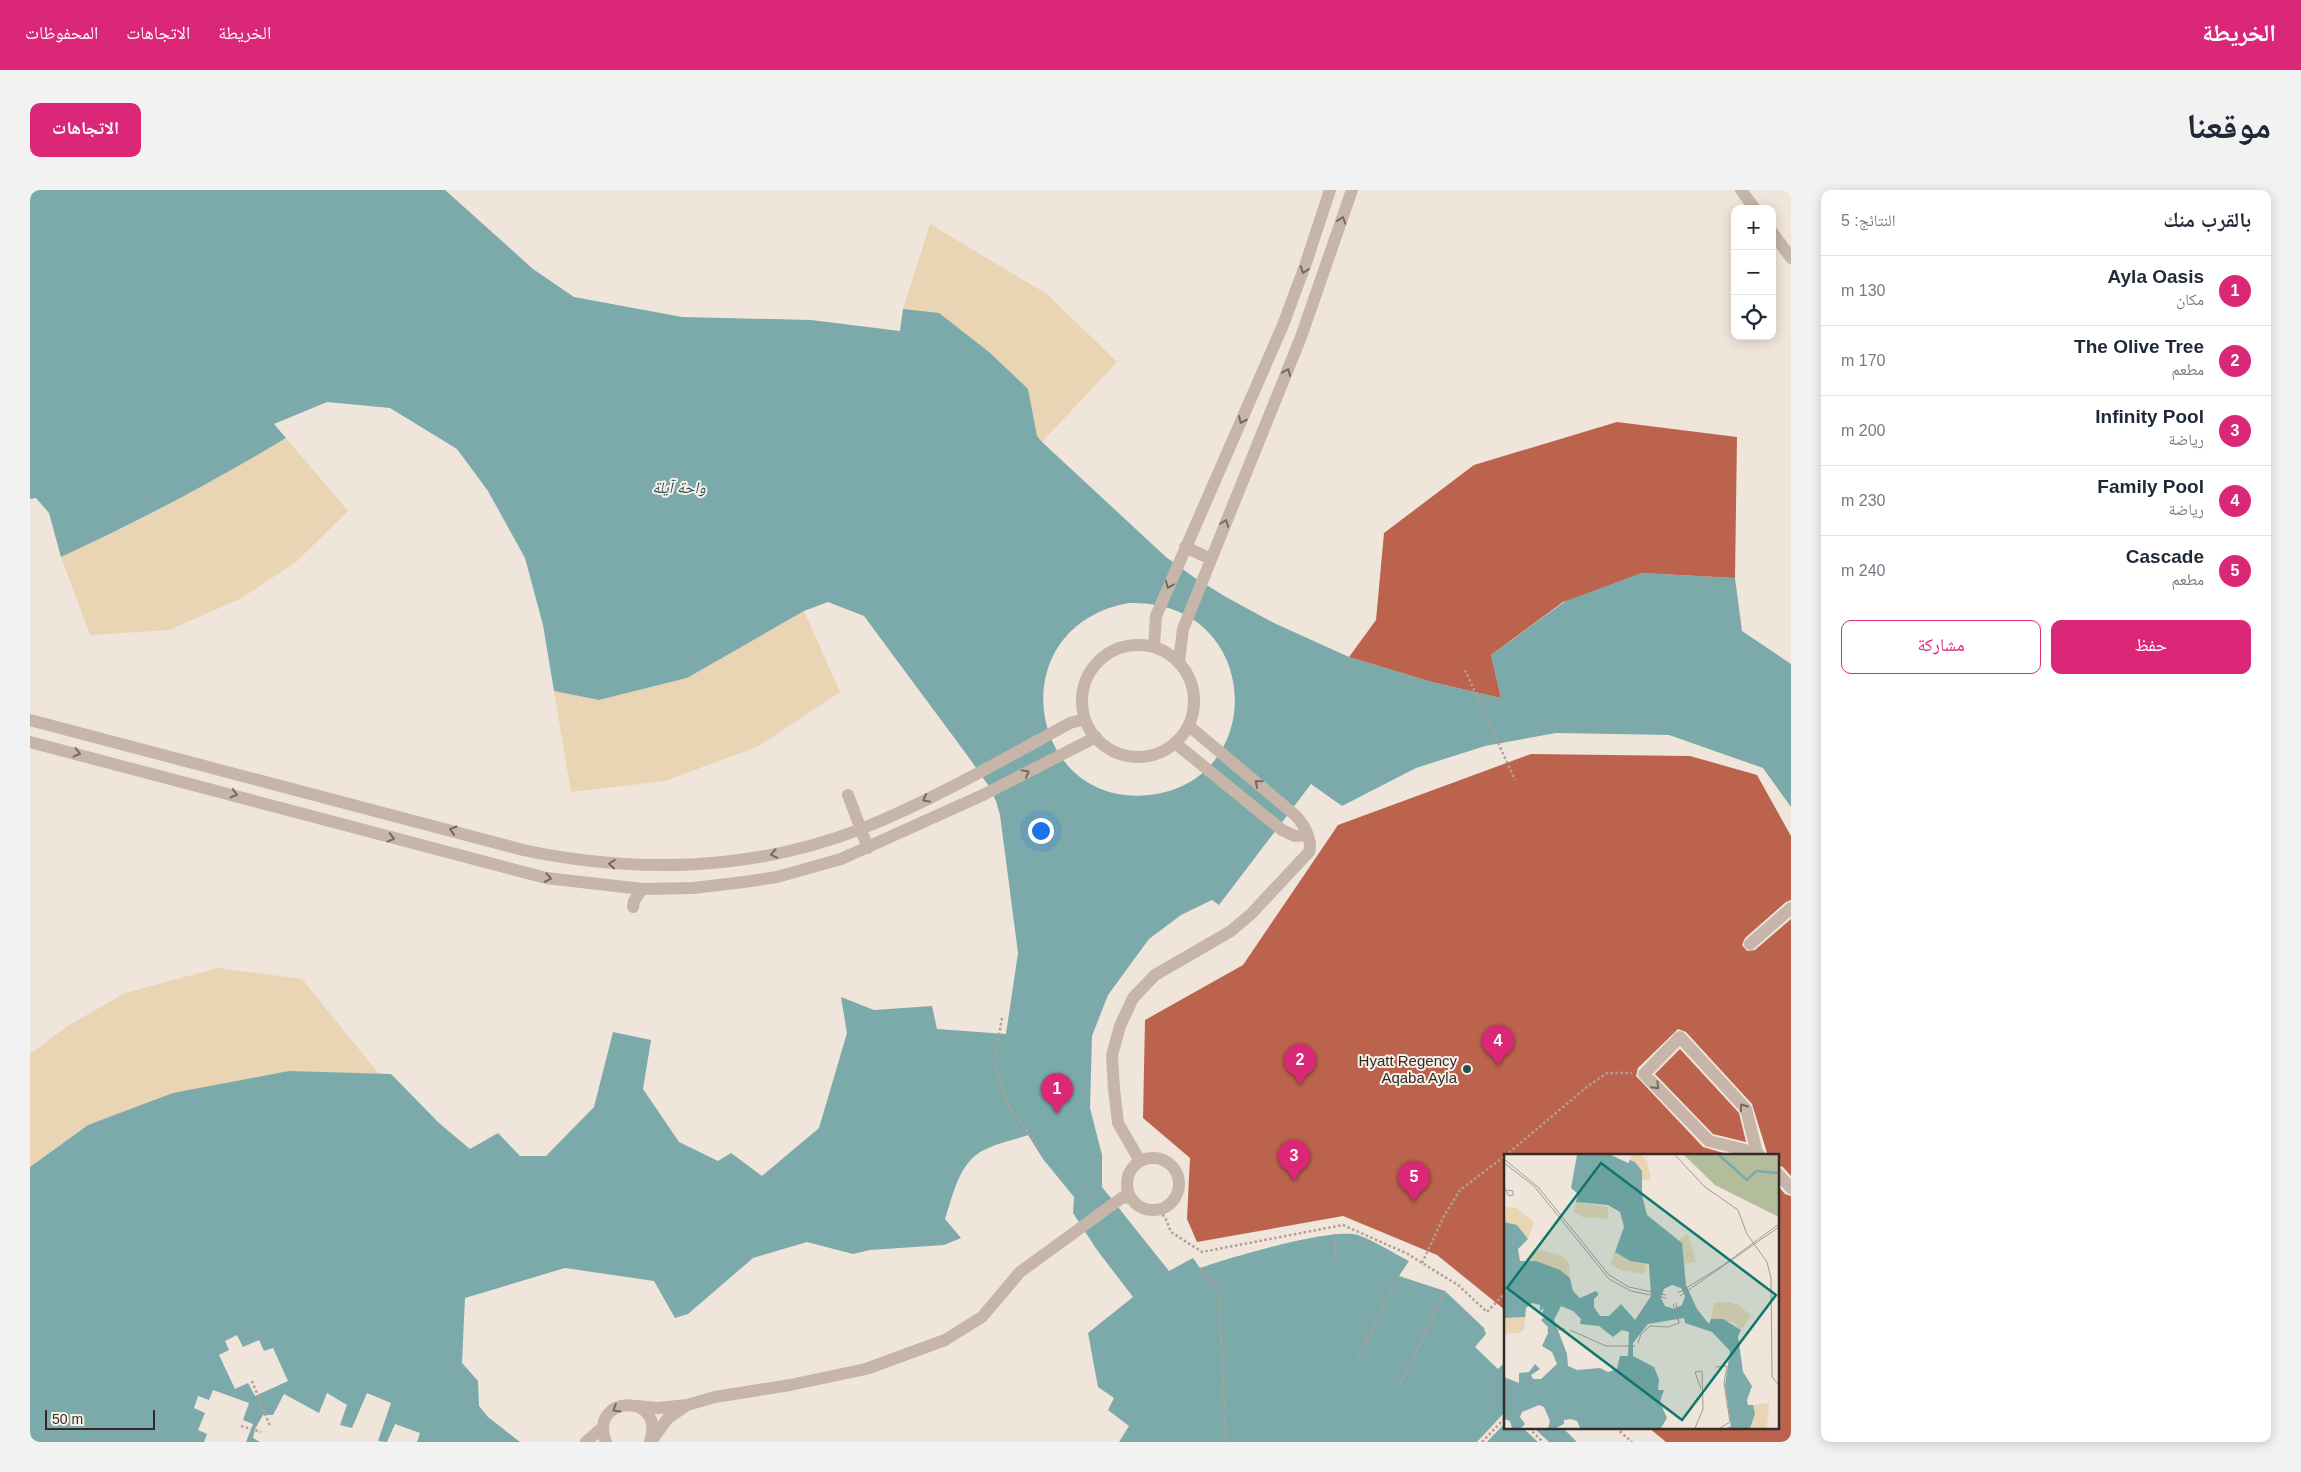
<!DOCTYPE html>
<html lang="ar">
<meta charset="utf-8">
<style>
body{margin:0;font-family:Helvetica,"Noto Naskh Arabic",sans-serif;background:#f2f2f3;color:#1f2937;direction:rtl}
.controls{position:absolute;right:15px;top:15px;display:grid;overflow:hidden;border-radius:10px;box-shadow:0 2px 12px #0003}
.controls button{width:45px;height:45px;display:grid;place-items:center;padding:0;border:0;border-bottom:1px solid #e0e1e3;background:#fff;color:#1f2937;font:25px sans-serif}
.scale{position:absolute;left:15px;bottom:12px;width:110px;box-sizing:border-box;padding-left:5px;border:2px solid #342b28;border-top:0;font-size:14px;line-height:18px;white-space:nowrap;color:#342b28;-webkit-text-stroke:4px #f8efe7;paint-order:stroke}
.you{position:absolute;left:1010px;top:640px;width:18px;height:18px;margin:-12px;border:4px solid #fff;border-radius:50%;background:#1a73e8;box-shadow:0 0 0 8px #1a73e833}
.badge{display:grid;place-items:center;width:32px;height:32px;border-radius:50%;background:#db2777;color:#fff;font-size:16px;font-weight:700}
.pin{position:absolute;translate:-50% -41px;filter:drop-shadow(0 1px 2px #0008)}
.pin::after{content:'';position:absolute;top:26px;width:18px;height:15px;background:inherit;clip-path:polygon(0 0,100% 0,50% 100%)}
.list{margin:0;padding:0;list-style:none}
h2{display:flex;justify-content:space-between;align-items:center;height:65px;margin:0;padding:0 20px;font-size:21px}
h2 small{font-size:16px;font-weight:400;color:#747a83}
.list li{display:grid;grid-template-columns:32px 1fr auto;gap:15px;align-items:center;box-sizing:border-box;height:70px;padding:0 20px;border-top:1px solid #e0e1e3}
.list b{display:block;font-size:19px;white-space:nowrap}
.list p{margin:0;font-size:16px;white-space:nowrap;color:#747a83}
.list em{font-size:16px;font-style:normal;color:#747a83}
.actions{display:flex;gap:10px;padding:15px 20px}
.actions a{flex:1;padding:11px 0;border:1px solid #db2777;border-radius:10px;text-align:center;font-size:18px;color:#db2777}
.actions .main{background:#db2777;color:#fff}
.icon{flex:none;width:28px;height:28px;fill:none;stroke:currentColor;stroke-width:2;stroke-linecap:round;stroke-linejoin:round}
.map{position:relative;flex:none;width:1761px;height:1252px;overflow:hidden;direction:ltr;border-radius:10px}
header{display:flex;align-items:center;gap:30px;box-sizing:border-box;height:70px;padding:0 25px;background:#db2777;color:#fff}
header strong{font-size:24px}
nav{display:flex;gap:28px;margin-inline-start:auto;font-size:18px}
.intro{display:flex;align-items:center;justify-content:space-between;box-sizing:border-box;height:120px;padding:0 30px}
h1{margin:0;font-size:35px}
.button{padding:12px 22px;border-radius:10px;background:#db2777;color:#fff;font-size:18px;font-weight:700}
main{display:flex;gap:30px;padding:0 30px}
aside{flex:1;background:#fff;border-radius:10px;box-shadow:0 2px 12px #0003}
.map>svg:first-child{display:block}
.sand{fill:#e9d4b4}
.water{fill:#7caaaa;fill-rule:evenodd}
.pier{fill:#efe5db}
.building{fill:#bc634d}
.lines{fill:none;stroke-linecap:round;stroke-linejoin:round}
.path{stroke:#b29f93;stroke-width:2.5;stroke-dasharray:2.5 2.5;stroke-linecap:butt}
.minor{stroke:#c6b5a8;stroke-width:12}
.oneway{stroke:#766962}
.poi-dot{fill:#215152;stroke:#f8efe7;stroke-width:2}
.labels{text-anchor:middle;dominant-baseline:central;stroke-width:4;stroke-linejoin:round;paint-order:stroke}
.poi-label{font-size:15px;fill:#342b28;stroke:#f8efe7;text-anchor:end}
.water-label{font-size:16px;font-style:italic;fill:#215152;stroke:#f8efe7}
.inset-river{fill:none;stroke:#7caaaa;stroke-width:2.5}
.inset-road{fill:none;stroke:#a49b93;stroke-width:1}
.view{fill:#0f766e;fill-opacity:0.15;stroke:#0f766e;stroke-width:2.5}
.inset-edge{fill:none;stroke:#342b28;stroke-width:2.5}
</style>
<header>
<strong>الخريطة</strong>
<nav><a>الخريطة</a><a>الاتجاهات</a><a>المحفوظات</a></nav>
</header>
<div class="intro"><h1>موقعنا</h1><a class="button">الاتجاهات</a></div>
<main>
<aside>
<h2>بالقرب منك<small>النتائج: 5</small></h2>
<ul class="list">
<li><span class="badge">1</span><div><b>Ayla Oasis</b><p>مكان</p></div><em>130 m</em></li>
<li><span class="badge">2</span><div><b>The Olive Tree</b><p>مطعم</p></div><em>170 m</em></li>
<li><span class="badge">3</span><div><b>Infinity Pool</b><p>رياضة</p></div><em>200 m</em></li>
<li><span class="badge">4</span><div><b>Family Pool</b><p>رياضة</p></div><em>230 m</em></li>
<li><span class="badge">5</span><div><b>Cascade</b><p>مطعم</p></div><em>240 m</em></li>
</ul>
<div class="actions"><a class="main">حفظ</a><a>مشاركة</a></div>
</aside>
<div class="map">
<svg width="1761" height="1252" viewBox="0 0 1761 1252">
<rect width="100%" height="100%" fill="#efe5db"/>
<!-- sand -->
<path class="sand" d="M900,34L1017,104L1087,172L1012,252L1007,246L998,199L873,119Z
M256,248L318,321L266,372L210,409L139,440L60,445L31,367C109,331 183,292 256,248Z
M774,421L810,502L729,556L635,591L541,602L524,501L569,510L657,488Z
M188,778L272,789L349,884L259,881L58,935L0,977V864L36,837L95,803Z"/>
<!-- water -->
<path class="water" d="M0,0H415L503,79L544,107L652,127L781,130L870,141L873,119L909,123L959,162L998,199L1007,246L1012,252L1136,367L1165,388L1196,407L1244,433L1319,467L1402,492L1471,508L1461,465L1537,410L1612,383L1705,388L1712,441L1761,474V617L1733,578L1639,545L1526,543L1455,556L1386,578L1312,616L1281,594L1189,715L1182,710L1151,725L1119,749L1078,805L1062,846L1060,918L1072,965V997L1139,1081L1163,1068L1170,1078C1198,1068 1302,1037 1328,1045C1345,1051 1363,1063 1379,1071L1369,1086L1415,1101L1454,1138L1456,1144L1445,1157L1468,1179L1475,1172V1238H1533L1547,1252H1089L1099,1236L1078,1220L1084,1208L1068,1197L1058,1143L1103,1107L1067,1060L1043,1023L1044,1007L1013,969L998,945C984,950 967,953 954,960C929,972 923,1005 915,1029L931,1048L914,1055L840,1060L823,1064L777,1052L723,1068L658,1124L645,1128L624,1091L535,1078L435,1108L432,1173L448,1191L449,1216L458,1227L490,1252H387L390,1243L365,1234L357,1252L348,1251L361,1213L337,1203L322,1238L310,1235L317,1215L297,1203L289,1223L254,1204L243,1225H233L225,1239L223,1248L230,1252H216L223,1234L213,1230L219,1213L183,1200L179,1210L168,1206L164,1218L175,1223L168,1240L177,1244L174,1252H0V977L58,935L143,903L259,881L361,884L409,933L440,959L468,943L490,966H516L564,917L583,842L621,850L613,899L649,952L688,971L701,963L732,986L789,938L817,843L811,807L844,820L902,816L907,839L976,844L988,763L970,625L966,611L958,595L937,565L834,426L798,412L774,421L657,488L569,510L524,501L513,435L495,368L458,301L427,259L360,218L297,212L244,234L256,248C183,292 109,331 31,367L19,323L6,308L0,309ZM1099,413C1233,409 1240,592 1119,605C997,618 968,436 1099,413ZM207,1145L213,1157L229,1150L234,1161L243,1158L258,1191L225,1206L218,1193L205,1199L189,1165L199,1160L195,1151Z"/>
<!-- pier -->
<path class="pier" d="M1475,1222V1233L1457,1252H1447Z
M1493,1238H1504L1519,1252H1508Z"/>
<!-- building -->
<path class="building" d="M1587,232L1707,247L1705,388L1612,383L1533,412L1461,465L1471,508L1402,492L1319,467L1346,430L1354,343L1444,275Z
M1501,564L1660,566L1727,585L1761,646V710L1756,712L1715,748L1712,755L1717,761L1725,760L1761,729V986L1753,977L1747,975V966H1738L1722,914L1656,842L1648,839L1608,878L1606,886L1673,957L1704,966H1475V1120L1407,1065L1313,1026L1167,1052L1157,1029L1160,968L1113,928L1115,830L1213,775L1308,635Z
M1650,859L1709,923L1716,952L1683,944L1625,884Z
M1747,995L1755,1004L1761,1006V1252H1636L1619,1238H1747Z"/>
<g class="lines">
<!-- path -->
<path class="path" d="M1435,480L1485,590
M972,828L964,872L977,914L1009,958
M1475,966L1558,896L1577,883H1602
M1129,1021L1135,1027L1141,1042L1172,1062L1313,1035L1378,1064L1392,1073L1428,1095L1457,1122L1473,1105L1475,1107
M1305,1044L1306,1075
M1392,1073L1415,1024L1430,1000L1475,966
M1170,1078L1189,1101L1196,1252
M1326,1172L1369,1086
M222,1191L240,1236
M1371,1193L1415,1101
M211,1236L231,1242
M1499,1238L1513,1252
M1586,1238L1602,1252
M1452,1252L1475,1228"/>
<!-- minor -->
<path class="minor" d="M1711,0L1725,19
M1742,42L1761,68
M1155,357L1181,369
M1052 511a56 56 0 1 1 112 0a56 56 0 1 1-112 0Z
M1124,456L1126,426L1253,135L1276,73L1300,0
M1149,471L1153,439L1271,147L1322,0
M0,530L493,660C606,684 723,681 831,639C903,610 972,570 1040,533L1055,529
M0,552L516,688L612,699L663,698L714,692L747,687L811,669L953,605L1066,547
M1145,553L1252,640L1265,646L1276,645
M818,605L838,658
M603,717L604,711L612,699
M1720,754L1761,718
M1727,963L1679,951L1614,884L1650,847L1716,919L1727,963L1730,966
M1097 994a26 26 0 1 1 52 0a26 26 0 1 1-52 0Z
M1110,971L1088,933L1084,899L1082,865L1090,836L1103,808L1125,785L1201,741L1221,724L1279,662C1283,650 1273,633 1265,625L1159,536
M1747,983L1761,998
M607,1216L628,1218L657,1215L685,1207L760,1195L836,1179L915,1150L952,1127L990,1082L1093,1007L1101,1008
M622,1250L638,1228L657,1215
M556,1252L573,1237
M576,1252C557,1205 637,1201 620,1252"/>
</g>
<!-- one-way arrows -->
<defs><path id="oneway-chevron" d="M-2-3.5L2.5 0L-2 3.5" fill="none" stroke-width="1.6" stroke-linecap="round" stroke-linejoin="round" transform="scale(1.25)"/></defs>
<g class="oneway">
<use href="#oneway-chevron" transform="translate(1312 30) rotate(-71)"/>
<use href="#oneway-chevron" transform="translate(1274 80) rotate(110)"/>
<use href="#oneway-chevron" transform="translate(1257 182) rotate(-68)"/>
<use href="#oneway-chevron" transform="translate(1212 230) rotate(114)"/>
<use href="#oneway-chevron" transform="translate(1195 333) rotate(-69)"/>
<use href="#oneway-chevron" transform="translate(1139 395) rotate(113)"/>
<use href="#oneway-chevron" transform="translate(47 563) rotate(14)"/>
<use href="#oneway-chevron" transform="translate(996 583) rotate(-28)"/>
<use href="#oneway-chevron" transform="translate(1228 593) rotate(-140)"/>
<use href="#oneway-chevron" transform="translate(204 604) rotate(16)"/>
<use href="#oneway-chevron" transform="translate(896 609) rotate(151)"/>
<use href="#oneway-chevron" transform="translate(423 640) rotate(-164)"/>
<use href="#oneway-chevron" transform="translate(361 648) rotate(15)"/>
<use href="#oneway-chevron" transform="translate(744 664) rotate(169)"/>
<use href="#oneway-chevron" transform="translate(582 674) rotate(-175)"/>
<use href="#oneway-chevron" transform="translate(518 688) rotate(11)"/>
<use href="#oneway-chevron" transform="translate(1626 896) rotate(46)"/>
<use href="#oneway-chevron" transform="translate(1713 917) rotate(-125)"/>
<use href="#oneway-chevron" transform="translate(586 1219) rotate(149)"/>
</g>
<!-- markers -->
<circle class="poi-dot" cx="1437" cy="879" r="5"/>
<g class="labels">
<!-- poi labels -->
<g class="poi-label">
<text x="1427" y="870">Hyatt Regency<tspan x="1427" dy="17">Aqaba Ayla</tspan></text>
</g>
<!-- water labels -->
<g class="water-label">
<text x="649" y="297">واحة آيلة</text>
</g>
</g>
<!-- overview -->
<g transform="translate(1474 964)">
<rect width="275" height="275" fill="#efe5db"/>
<path d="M180,1H275V63L211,31Z" fill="#b3bd9c"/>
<path d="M129,1H138L143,7L147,25L138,26V17L126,6ZM72,48L104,53V65L78,63L69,58ZM2,53L13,54L30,68L24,85L13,71L0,68ZM184,80L192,108L179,110L175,86ZM30,95L57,101L65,108V123L32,107L21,106ZM111,98L126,107L142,109L140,120L116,116L106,110ZM224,148L235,151L247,162L237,176L229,168L207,165L210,149ZM22,161L20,175L15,179L0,180V164ZM265,249L263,274H246L249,251Z" fill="#e9d4b4"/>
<path d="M73,1H107L124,9L126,6L131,8L138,17V41L143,61L178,89L182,131L193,155L205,170L207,165H219L237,176L234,182L239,218L248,232L243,246L244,251H249L251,260L246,274H223L227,272L221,231L226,197L208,178L181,169L180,164L144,170L129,189V202L150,213L155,225L154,236H160L156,248L163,264L157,274H76L73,267L67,265L60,266V270L52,274H44L46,267L40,253L35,251L18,258L16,263L21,270L17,274H8L6,267L0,265V223L15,229V219L25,218L31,210L36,215L27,221L29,225H37L53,210L48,198L38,192L44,179V173L37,166L42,162L38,160L40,154L36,157V151L28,149L22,154L21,163L0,164V68L13,71L24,85L14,95L16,107H32L56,116L66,124L69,137L76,144L92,137L95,140L90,145V153L96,162H105L117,150L131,166L147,142L145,110L126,107L111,98L120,73L116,58L104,51L72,48L74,40L67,34ZM168,131L177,134L181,142L178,151L170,155L161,152L157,144L160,135ZM57,152L69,157L77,165L76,170L95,172L109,183L118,176L125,178L124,202H116L113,215L104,218L96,214L73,216L64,212L63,200L50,166Z" fill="#7caaaa" fill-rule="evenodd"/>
<path class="inset-river" d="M215,1L243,26L252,17L275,19"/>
<path class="inset-road" d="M171,1L201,33L234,56L243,80L263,108L267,124L268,223L275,231M0,5L34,33L105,121L125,133L162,141M0,9L30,32L105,125L127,137L162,144M0,33L5,42L9,41V37L3,36M174,139L218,112L275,70M176,142L275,73M172,149L175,169M169,150L175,169M43,176L61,175M66,176L102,192H131M134,189L137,180L146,172L164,173L175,169M212,213L223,212L220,229L226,268L216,274M191,274L199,255L198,217L191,218L197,235"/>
<path class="view" d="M97,9L272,141L178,266L3,134Z"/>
<rect width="275" height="275" class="inset-edge"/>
</g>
</svg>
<div class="controls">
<button>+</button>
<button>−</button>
<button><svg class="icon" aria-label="locate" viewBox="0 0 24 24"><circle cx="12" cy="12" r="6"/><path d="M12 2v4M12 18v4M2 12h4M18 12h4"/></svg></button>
</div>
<div class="scale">50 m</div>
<div class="you"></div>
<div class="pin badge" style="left:1027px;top:924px">1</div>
<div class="pin badge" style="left:1270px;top:895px">2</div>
<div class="pin badge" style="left:1264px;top:991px">3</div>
<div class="pin badge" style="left:1468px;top:876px">4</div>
<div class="pin badge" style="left:1384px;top:1012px">5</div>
</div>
</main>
